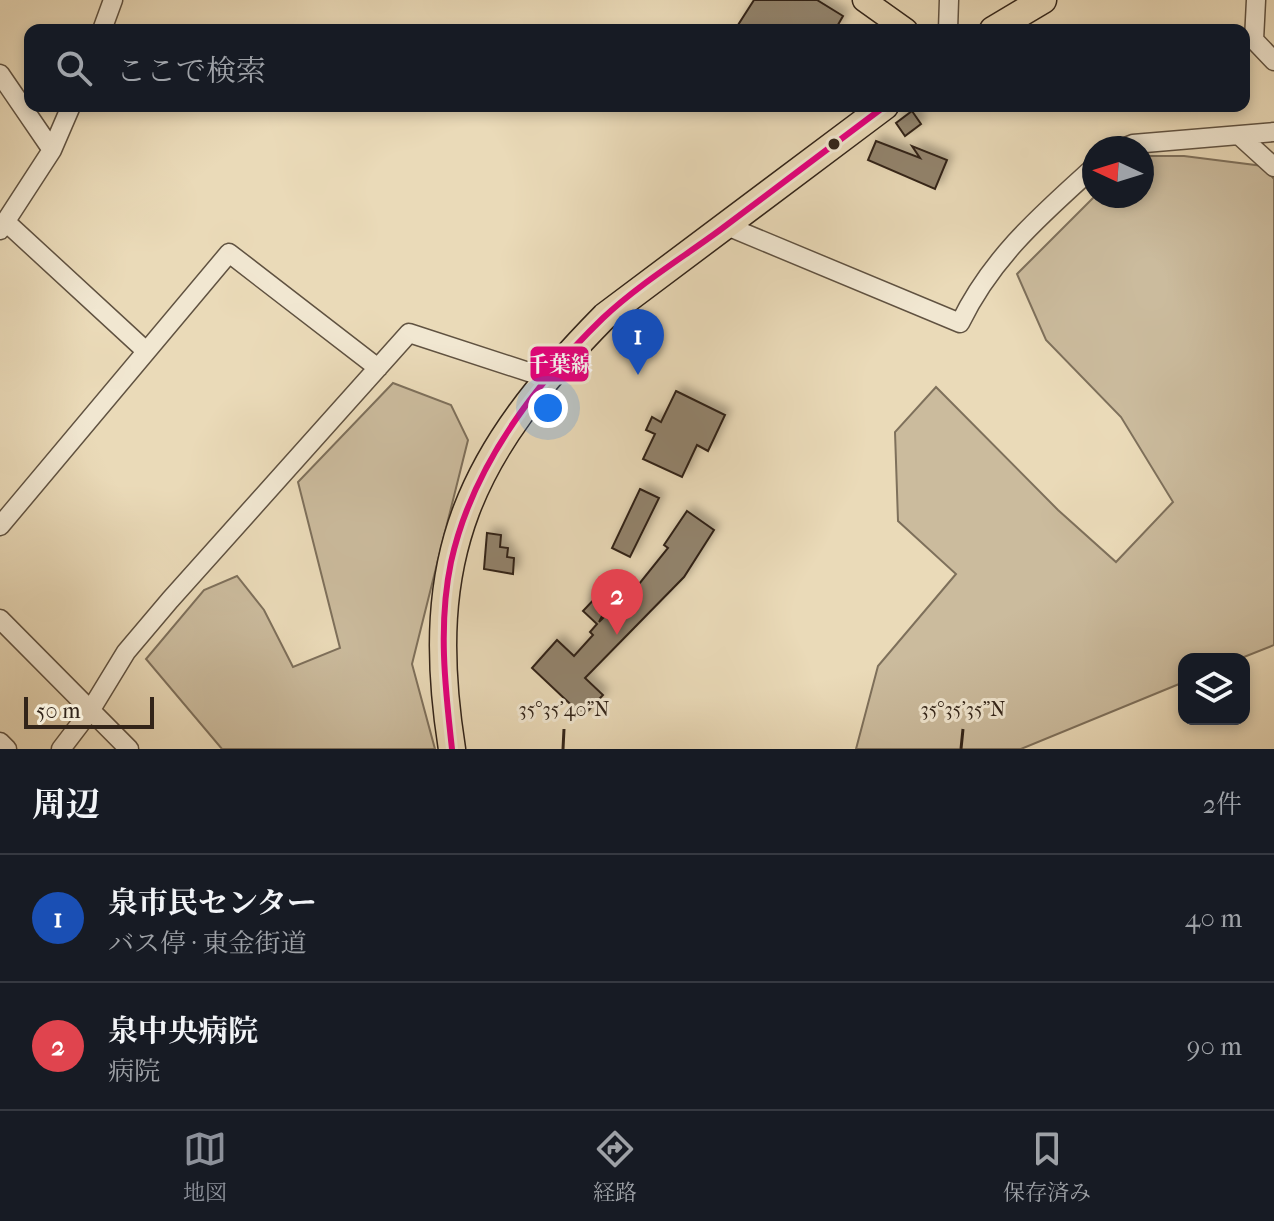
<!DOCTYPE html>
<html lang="ja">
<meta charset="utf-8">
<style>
body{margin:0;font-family:"IM FELL French Canon","Noto Serif JP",serif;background:#242831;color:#f1f3f6}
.controls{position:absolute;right:24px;bottom:24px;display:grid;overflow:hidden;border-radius:16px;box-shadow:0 4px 12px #0003}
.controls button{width:72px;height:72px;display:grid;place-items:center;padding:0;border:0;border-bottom:2px solid #363941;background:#171b24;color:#f1f3f6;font:40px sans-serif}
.compass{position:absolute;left:1082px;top:136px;width:72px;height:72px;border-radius:50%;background:#171b24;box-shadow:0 4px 12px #0003;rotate:274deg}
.scale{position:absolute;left:24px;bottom:20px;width:130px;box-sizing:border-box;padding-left:8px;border:4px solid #322419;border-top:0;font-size:22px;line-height:28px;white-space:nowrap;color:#322419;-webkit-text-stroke:6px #f1e7d1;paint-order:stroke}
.you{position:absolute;left:548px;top:408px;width:28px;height:28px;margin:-20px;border:6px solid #fff;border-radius:50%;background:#1a73e8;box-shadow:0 0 0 12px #1a73e833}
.badge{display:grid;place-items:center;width:52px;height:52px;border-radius:50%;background:#8c9099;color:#fff;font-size:26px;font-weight:700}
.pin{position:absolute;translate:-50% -66px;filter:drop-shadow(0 2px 4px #0008)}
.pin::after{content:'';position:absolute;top:42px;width:28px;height:24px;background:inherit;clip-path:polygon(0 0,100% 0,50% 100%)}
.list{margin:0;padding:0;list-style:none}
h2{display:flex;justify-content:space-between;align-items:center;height:104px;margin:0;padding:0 32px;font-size:34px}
h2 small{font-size:26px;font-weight:400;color:#9ea1a6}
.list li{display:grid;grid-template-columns:52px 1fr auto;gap:24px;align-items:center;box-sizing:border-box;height:128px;padding:0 32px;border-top:2px solid #363941}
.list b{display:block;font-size:30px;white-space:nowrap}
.list p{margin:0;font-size:26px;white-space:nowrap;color:#9ea1a6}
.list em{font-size:26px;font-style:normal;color:#9ea1a6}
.icon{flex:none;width:44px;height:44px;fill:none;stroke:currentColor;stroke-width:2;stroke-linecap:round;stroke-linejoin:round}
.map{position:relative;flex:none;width:1274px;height:749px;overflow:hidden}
.search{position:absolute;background:#171b24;box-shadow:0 4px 12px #0003;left:24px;right:24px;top:24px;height:88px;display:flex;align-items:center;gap:20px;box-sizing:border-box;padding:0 28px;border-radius:16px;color:#9ea1a6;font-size:30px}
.sheet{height:360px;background:#171b24}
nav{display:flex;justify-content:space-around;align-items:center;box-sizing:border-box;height:112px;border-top:2px solid #363941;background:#171b24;font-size:22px;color:#9ea1a6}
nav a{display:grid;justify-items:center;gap:4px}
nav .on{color:#8c9099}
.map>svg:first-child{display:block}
.green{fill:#cbbb9d;stroke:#7e705b;stroke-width:2}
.building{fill:#92836c;stroke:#322419;stroke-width:2;filter:url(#shadow)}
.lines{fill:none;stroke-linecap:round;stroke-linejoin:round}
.minor-casing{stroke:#605241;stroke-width:21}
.major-casing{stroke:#322419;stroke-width:25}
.highway-casing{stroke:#322419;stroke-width:29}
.minor{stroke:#f1e7d1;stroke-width:18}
.major{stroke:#eadab8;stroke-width:22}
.highway{stroke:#eadab8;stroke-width:26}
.bus-1-casing{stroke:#f1e7d1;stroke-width:12}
.bus-1{stroke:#e5007d;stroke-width:6}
.ticks{fill:none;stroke:#322419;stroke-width:3}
.bus-dot{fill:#322419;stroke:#f1e7d1;stroke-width:3}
.ticks-label{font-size:20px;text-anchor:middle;fill:#322419;stroke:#f1e7d1;stroke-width:6;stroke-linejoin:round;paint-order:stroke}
.line-badge{stroke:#f1e7d1;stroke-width:3}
.badge-label{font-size:22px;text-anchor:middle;font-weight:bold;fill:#fff}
</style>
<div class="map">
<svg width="1274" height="749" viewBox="0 0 1274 749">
<defs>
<filter id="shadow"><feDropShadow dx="5.5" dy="-5.5" stdDeviation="4" flood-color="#0004"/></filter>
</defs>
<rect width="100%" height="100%" fill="#eadab8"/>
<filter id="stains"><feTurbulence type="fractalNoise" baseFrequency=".0025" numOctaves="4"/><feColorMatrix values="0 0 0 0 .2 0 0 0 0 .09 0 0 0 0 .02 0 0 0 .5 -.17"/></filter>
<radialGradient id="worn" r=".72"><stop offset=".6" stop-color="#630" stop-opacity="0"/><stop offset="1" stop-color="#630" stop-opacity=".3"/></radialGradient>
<!-- green -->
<path class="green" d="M1142,156H1184L1263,166L1274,179V645L1239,659H1184V682L1021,749H856L878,666L956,574L898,521L895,432L936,387L1058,510L1116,562L1173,502L1121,417L1046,340L1017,274L1095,196H1142Z
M393,383L451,405L468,440L412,664L435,749H222L146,659L204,590L237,576L264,610L293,667L340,648L298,482Z"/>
<!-- building -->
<path class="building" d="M754,0H817L843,16L835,30H746L738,25Z
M912,111L921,124L905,136L896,123Z
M876,141L920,158L912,146L947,160L935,189L868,160Z
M676,391L725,415L708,451L697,445L682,477L643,459L655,434L646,430L652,417L661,422Z
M640,489L659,498L630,557L612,548Z
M687,511L714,530L684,577L585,678L603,695L583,716L532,668L557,640L574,656L593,635L590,632L597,624L583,611L600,593L609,602L599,622L609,612L616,616L619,611L622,613L640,594L635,589L668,548L664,545Z
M487,533L501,535L500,547L508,548L507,557L514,558L513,574L484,569Z"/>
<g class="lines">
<defs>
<path id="minor" d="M1256,0L1254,40L1274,61
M102,30L113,0
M948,30L949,0
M0,74L52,150
M1241,137L1274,167
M1123,148L1133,144L1274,132
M6,222L146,351
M727,226L960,323C992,257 1041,215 1094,167
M0,230L52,150L71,106
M0,526L229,253L378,368
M0,619L129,749
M0,742L7,749
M61,749L90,711L126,652L170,600L409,333L547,378"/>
<path id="major" d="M864,0L906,30"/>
<path id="highway" d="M993,30L1043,0
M452,749C421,554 470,453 605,316L885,106"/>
</defs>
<!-- minor casing -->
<use href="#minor" class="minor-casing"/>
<!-- major casing -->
<use href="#major" class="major-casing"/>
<!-- highway casing -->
<use href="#highway" class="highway-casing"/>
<!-- minor -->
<use href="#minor" class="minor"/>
<!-- major -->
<use href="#major" class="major"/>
<!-- highway -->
<use href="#highway" class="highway"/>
<defs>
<path id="bus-1" d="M452,749C445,687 438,624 451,562C472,467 535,384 603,318C638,285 682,258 720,230C775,189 830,147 885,106"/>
</defs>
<!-- bus-1 casing -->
<use href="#bus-1" class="bus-1-casing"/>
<!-- bus-1 -->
<use href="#bus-1" class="bus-1"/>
</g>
<!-- ticks -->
<path class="ticks" d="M563,749L564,729M961,749L963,729"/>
<!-- markers -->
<circle class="bus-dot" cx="834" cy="144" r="7"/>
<g class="ticks-label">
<text x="564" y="716">35°35'40"N</text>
<text x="963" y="716">35°35'35"N</text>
</g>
<rect class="line-badge" x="529" y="345" width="61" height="38" rx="8" fill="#e5007d"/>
<g class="badge-label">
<text x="560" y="372">千葉線</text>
</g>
<rect width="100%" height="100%" filter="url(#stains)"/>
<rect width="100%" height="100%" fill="url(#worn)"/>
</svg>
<div class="controls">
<button><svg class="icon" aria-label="layers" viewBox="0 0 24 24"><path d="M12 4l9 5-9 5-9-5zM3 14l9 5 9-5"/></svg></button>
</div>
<svg class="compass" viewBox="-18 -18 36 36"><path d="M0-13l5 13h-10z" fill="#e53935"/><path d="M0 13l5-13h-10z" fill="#9ea1a6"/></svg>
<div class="scale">50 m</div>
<div class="you"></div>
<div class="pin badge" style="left:638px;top:375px;background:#1a4fb4">1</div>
<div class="pin badge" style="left:617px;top:635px;background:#e0444e">2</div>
<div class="search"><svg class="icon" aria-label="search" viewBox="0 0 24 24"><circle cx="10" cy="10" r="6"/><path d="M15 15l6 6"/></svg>ここで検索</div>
</div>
<section class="sheet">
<h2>周辺<small>2件</small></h2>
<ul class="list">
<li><span class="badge" style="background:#1a4fb4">1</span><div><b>泉市民センター</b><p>バス停 · 東金街道</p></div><em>40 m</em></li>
<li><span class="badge" style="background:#e0444e">2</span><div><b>泉中央病院</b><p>病院</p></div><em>90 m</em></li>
</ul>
</section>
<nav>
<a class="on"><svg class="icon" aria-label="map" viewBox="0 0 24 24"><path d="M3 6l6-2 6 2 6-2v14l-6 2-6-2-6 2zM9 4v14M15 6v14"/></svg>地図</a>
<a><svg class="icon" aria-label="directions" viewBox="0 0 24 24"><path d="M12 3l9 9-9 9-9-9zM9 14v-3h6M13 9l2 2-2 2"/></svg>経路</a>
<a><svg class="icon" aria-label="saved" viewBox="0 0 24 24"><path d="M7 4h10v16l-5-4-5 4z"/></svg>保存済み</a>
</nav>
